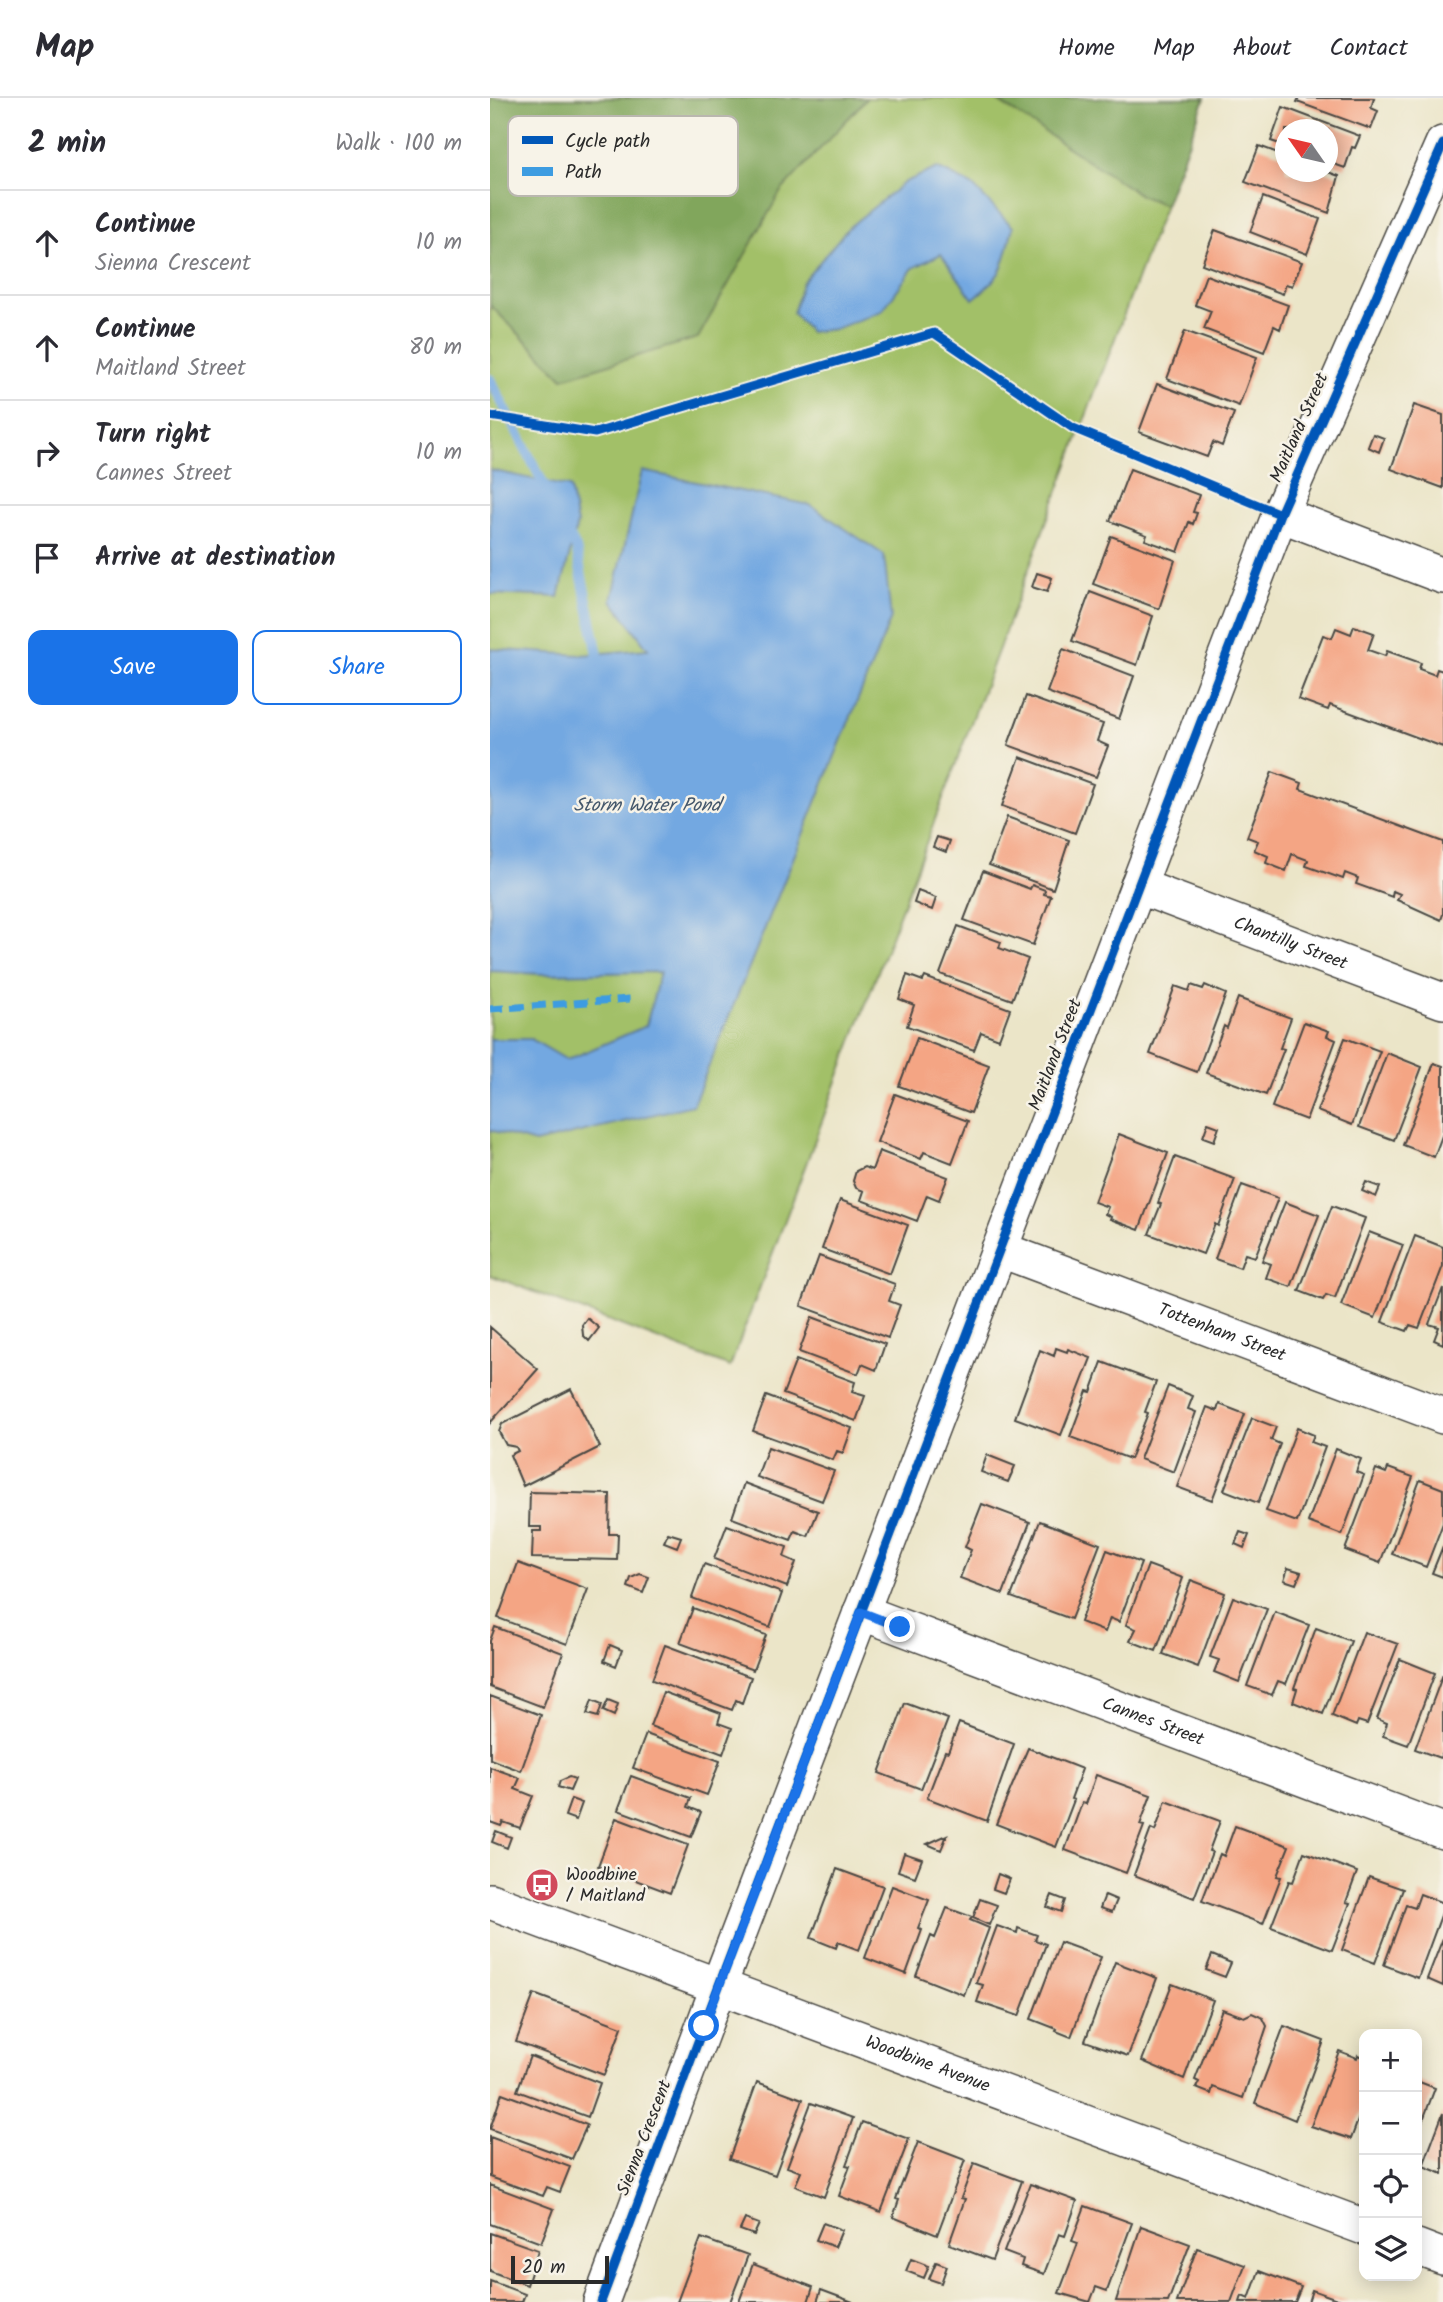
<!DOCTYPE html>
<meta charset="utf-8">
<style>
body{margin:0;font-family:Kalam,sans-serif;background:#f7f7f7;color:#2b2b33}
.controls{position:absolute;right:21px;bottom:21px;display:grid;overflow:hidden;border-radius:14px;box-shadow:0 4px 18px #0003}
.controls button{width:63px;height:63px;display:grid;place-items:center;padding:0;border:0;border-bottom:2px solid #e1e1e2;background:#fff;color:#2b2b33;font:35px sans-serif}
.compass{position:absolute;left:785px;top:21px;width:63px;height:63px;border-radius:50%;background:#fff;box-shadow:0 4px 18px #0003;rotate:304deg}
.scale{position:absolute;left:21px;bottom:18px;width:98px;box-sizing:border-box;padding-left:7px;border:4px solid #2b2b2b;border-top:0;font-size:19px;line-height:24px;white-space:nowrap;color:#2b2b2b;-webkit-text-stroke:5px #f7f3e8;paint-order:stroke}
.stop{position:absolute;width:21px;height:21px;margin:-16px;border:5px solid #1a73e8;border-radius:50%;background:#fff}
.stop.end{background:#1a73e8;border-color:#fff;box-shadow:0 2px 7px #0008}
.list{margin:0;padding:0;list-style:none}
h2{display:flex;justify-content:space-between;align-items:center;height:91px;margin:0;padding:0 28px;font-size:30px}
h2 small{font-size:23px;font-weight:400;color:#7c7c81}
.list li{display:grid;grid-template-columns:46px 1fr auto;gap:21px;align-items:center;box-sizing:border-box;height:105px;padding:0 28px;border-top:2px solid #e1e1e2}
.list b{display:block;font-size:26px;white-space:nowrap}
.list p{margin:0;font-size:23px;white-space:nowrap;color:#7c7c81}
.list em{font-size:23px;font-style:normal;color:#7c7c81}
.actions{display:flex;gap:14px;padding:21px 28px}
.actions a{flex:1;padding:16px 0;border:2px solid #1a73e8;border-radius:14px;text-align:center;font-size:24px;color:#1a73e8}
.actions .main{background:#1a73e8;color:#fff}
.icon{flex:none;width:38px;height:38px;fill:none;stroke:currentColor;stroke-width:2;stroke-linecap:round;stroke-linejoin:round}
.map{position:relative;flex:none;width:953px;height:2204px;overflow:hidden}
header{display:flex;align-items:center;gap:42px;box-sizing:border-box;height:98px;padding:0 35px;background:#fff;border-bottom:2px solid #e1e1e2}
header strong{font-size:33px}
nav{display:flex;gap:38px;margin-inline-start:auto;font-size:24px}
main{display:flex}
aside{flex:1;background:#fff}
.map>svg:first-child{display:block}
.green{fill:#a2c068;stroke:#66764a;stroke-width:2}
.forest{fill:#81a65c;stroke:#566844;stroke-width:2}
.water{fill:#73a8e1;stroke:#4f6a86;stroke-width:2}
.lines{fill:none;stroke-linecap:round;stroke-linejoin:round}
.stream{stroke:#73a8e1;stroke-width:10}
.building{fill:#f4a584}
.street-casing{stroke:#484743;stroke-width:38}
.street{stroke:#fff;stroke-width:35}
.quiet{stroke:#3d9ce1;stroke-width:7;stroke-dasharray:14 7;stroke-linecap:butt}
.cycleway-casing{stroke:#f7f3e8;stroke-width:13}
.cycleway{stroke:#0057b8;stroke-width:9}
.route{stroke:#1a73e8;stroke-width:9}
.labels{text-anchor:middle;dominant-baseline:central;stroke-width:5;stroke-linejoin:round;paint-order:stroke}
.street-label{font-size:18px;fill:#2b2b2b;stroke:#f7f3e8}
.poi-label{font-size:18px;fill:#2b2b2b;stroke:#f7f3e8;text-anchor:start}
.water-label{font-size:19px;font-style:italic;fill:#44576b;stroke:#f7f3e8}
.key{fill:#f7f3e8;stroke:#bab7af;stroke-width:2}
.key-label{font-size:19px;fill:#2b2b2b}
</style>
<header>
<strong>Map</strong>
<nav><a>Home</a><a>Map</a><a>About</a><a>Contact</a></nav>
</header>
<main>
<aside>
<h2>2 min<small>Walk · 100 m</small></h2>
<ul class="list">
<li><svg class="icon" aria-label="ahead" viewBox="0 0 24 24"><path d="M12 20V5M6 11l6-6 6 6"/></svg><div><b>Continue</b><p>Sienna Crescent</p></div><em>10 m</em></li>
<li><svg class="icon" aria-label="ahead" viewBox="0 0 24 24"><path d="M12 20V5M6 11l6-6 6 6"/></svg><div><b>Continue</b><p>Maitland Street</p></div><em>80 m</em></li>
<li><svg class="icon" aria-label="right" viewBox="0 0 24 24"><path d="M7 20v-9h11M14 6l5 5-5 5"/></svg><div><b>Turn right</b><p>Cannes Street</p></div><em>10 m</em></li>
<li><svg class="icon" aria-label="arrive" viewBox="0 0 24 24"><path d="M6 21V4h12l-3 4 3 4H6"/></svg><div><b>Arrive at destination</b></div></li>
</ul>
<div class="actions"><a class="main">Save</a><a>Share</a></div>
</aside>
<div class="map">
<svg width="953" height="2204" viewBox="0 0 953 2204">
<rect width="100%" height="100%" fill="#f7f3e8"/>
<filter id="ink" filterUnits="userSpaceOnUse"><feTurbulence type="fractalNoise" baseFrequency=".0143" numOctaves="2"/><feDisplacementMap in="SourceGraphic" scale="14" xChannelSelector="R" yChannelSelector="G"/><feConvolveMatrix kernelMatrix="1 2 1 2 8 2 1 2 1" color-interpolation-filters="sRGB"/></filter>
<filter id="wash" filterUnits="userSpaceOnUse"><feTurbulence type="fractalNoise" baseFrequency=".00686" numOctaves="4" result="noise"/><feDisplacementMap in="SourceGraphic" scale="28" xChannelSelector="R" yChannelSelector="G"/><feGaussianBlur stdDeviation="1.57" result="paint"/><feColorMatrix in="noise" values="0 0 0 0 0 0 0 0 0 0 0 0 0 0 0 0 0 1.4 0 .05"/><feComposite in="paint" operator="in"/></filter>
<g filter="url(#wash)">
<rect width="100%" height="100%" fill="#ebe5c8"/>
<!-- green -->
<path class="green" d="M0,0H715L240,1269L0,1177Z"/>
<!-- forest -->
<path class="forest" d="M0,0H377L291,93L208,240L73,280L0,207Z
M503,0H715L675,107L652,98Z"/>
<!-- water -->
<path class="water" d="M447,70L482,87L523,129C513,168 516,175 483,201L451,156L423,170L392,213L345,231L320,234L303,215L312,185L358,130L415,84Z
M0,372L80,389L87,426L69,499L0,496Z
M152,373L320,407L394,457L401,520L203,1007L45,1045L0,1032V941H41L77,962L156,928L170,874L50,876L0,873V551L91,557L158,551L122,502Z"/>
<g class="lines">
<!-- stream -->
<path class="stream" d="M0,281L57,393
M78,435L86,450L110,566"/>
</g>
<g id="blocks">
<!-- building -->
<path class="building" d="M809,0H884L881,10L888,13L881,31L807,4Z
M793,9L870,38L865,50L862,49L855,70L838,64V32H796V48L781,43Z
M769,48L796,58V74H838L849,78L839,115L755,84Z
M773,99L830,121L817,156L760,134Z
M725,132L812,164L802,188L796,186L793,196L712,166Z
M716,177L798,207L790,231L784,228L774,254L714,231L721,213L705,207Z
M695,233L767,259L749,308L677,281Z
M667,286L744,315L732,348L723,344L717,359L649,334Z
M924,307L953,317V390L901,371Z
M883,336L894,340L889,354L878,349Z
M640,371L709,397L703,414L707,415L703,426L699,424L688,454L655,442L657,437L620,423Z
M621,438L685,462L669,511L603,486Z
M547,475L562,480L557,494L542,489Z
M600,494L663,518L647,567L582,543Z
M864,528L884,535L878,552L895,558L897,553L931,565L929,571L945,577L947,571L953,573V649L840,607L838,612L808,601L833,537L842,540L846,530L861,536Z
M573,551L644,578L629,621L557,594Z
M536,598L613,626L607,643L618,648L606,679L518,647Z
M530,659L603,686L585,735L512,708Z
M782,674L812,685L810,691L953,744V816L951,822L907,802L910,796L903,793L902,799L866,786L868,780L855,775L853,781L816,768L818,762L802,756L796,773L776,765L778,758L764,752L768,743L757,739Z
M517,719L579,742L563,791L499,767Z
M447,739L460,743L456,754L443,749Z
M493,773L540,791L542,787L555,792L554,796L561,798L543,847L474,822Z
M428,793L446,800L442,812L424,805Z
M468,828L511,844L509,850L538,861L522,902L450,876Z
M417,877L433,883L435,879L520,911L509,941L491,934L484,952L417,928L424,907L409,901Z
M701,887L713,891L715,887L736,896L707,974L660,956L685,888L699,893Z
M748,900L801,920L790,950L794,951L776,997L716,975L734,928L737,930Z
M814,924L839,933L837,938L846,942L816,1022L782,1009Z
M427,940L499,967L481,1015L409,988Z
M855,940L890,953L862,1027L827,1013Z
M897,955L932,969L904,1042L869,1029Z
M944,965L953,968V1035L944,1059L913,1047Z
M405,996L478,1023L462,1065L434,1054L431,1061L387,1044Z
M718,1025L729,1029L724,1043L713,1039Z
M629,1036L678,1055L649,1132L620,1121L621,1119L615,1116L618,1109L604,1104Z
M389,1053L458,1079L449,1102L437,1097L427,1123L371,1102L374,1093L366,1090L363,1083L366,1073L374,1069L382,1072Z
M685,1059L745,1081L728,1128L725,1126L713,1156L659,1136L671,1106L668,1105Z
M876,1084L890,1089L886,1099L872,1093Z
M752,1087L788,1100L765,1159L755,1156L750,1170L725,1161Z
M350,1102L418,1127L400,1176L332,1151Z
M795,1104L829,1117L801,1189L776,1180L781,1166L772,1163Z
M842,1108L875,1120L845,1200L836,1197L833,1202L809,1193Z
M879,1134L913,1147L885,1220L851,1207Z
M925,1138L953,1149V1168L929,1230L920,1227L917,1233L892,1224Z
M329,1158L405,1186L399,1203L410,1207L398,1240L311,1208Z
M953,1190V1246L944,1242L949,1229L939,1226Z
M322,1219L395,1246L386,1272L372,1266L368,1276L309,1254Z
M97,1220L109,1230L99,1243L93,1237L92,1227Z
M0,1229L48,1271L0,1325Z
M566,1250L577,1254L578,1251L601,1260L571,1337L525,1320L550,1252L564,1258Z
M306,1262L365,1284L362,1294L375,1298L366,1323L293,1296Z
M612,1264L666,1284L655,1314L658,1315L640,1361L580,1339L597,1293L601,1294Z
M678,1288L703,1298L698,1311L706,1314L684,1374L650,1361Z
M81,1291L110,1349L33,1388L20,1357L28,1353L26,1349L16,1347L9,1334L12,1326Z
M276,1298L362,1330L353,1355L347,1353L343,1362L263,1333Z
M729,1306L755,1316L722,1402L687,1389L717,1309L727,1313Z
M762,1320L786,1329L781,1342L790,1346L768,1405L734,1392Z
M807,1330L824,1337L821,1344L835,1349L807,1424L776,1413Z
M278,1349L344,1373L332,1403L267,1379Z
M846,1351L871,1361L866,1374L874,1377L852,1437L818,1424Z
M497,1357L525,1368L518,1384L491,1374Z
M898,1370L923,1379L890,1465L855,1452L886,1371L896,1375Z
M930,1382L953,1391V1425L936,1469L902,1456Z
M254,1385L328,1413L318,1438L305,1433L301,1442L242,1420Z
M40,1394L120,1396L119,1436H128L127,1462L42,1460L43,1433H51V1429H39Z
M492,1406L540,1424L513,1496L470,1480L481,1452L475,1449Z
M550,1423L610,1446L581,1521L521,1499Z
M237,1427L297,1449L294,1459L306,1464L297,1489L224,1461Z
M750,1434L759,1437L754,1450L745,1446Z
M178,1435L191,1439L187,1449L174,1444Z
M953,1448V1479L942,1475Z
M617,1452L651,1465L629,1524L620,1520L615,1534L590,1524Z
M28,1465L98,1491L77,1546L8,1520Z
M214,1466L292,1495L280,1529L202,1500Z
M658,1467L693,1480L666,1553L640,1543L646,1531L636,1527Z
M798,1470L811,1474L806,1486L794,1482Z
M150,1476L159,1479L153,1495L138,1489L141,1480Z
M701,1482L735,1495L708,1569L673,1556Z
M743,1499L777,1511L749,1584L724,1574L729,1562L720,1559Z
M203,1510L276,1537L263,1572L190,1545Z
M785,1514L819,1527L796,1586L788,1583L782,1597L757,1588Z
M5,1529L73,1555L53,1609L0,1589V1543Z
M826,1530L861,1543L833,1616L803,1604L807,1591L804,1590Z
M874,1534L908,1546L877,1626L868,1623L866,1628L842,1618Z
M120,1547L132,1552L126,1568L114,1563Z
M175,1547L261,1579L252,1605L246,1602L242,1612L162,1582Z
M910,1561L945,1575L918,1647L893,1638L897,1625L887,1621Z
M953,1576V1655L950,1660L925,1651Z
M173,1594L231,1615L228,1625L242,1630L233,1656L160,1628Z
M0,1598L51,1617L31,1673L0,1661Z
M102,1602L112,1606L108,1619L97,1616Z
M118,1602L128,1606L124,1618L113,1613Z
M415,1605L458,1621L431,1691L389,1675Z
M469,1625L524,1646L497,1723L437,1700L455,1653L458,1654Z
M156,1636L230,1663L217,1697L143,1670Z
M538,1650L592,1671L581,1701L584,1702L566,1749L506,1726Z
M0,1669L30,1680L25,1691L43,1698L30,1730L13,1724L11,1728L0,1724Z
M606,1677L661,1697L650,1727L654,1728L636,1775L575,1752L592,1705L596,1706Z
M141,1678L201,1700L198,1709L211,1714L201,1739L128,1712Z
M79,1679L85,1681L80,1693L68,1689L70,1683Z
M81,1701L92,1705L86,1722L75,1718Z
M676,1703L730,1723L719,1753L722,1754L704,1800L644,1777L661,1731L665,1733Z
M126,1720L198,1747L180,1795L108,1768Z
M745,1728L799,1748L787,1778L791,1779L773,1826L712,1803L730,1756L734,1758Z
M6,1733L21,1739L17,1750L2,1744Z
M457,1737L451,1752L437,1746Z
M814,1754L867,1774L856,1804L860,1805L842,1852L781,1829L799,1783L803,1784Z
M414,1755L432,1761L425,1779L408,1773Z
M347,1771L393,1788L369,1852L348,1844L346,1850L321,1840Z
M508,1776L520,1781L514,1795L503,1791Z
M879,1779L913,1791L885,1865L852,1852Z
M402,1788L439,1802L428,1830L432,1832L416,1876L375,1860Z
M930,1796L953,1805V1812L928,1880L894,1867L916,1807L925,1810Z
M562,1797L575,1802L571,1814L557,1809Z
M615,1797L627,1802L622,1814L610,1810Z
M490,1801L507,1807L499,1827L483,1820Z
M457,1810L482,1819L480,1822L499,1830L474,1897L426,1878L441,1838L445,1840Z
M507,1828L527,1835L528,1830L547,1837L545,1842L556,1846L529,1918L487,1904L493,1887L486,1885Z
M953,1840V1888L937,1881Z
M570,1844L611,1859L581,1939L566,1933L567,1931L541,1921Z
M722,1857L741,1865L735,1879L716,1872Z
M625,1864L667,1880L638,1958L595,1943Z
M682,1886L723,1902L694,1981L652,1963Z
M44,1896L132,1929L114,1977L26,1944Z
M732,1911L754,1919L762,1915L773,1920L777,1928L753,2000L723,1989L721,1996L706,1990L709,1984L705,1982Z
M794,1928L834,1943L805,2022L765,2005Z
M849,1953L867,1960L868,1957L874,1960V2006L861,2041L821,2028Z
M40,1958L110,1985L98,2019L27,1993Z
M927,1983L945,1990L927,2038Z
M267,1984L313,2001L285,2077L239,2061Z
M12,1995L97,2027L82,2061L0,2031Z
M321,2005L363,2020L334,2099L305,2088L311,2074L297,2069Z
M953,2015V2076L933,2068Z
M372,2024L419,2041L391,2114L349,2098L360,2068L356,2067Z
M0,2039L80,2069L70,2094L57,2089L53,2098L0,2079Z
M428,2044L475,2062L447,2137L403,2119L409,2102L406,2101Z
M484,2065L532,2083L502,2162L459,2146L475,2101L471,2100Z
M540,2086L587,2103L575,2138L569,2136L554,2176L531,2168L533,2161L514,2154Z
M0,2087L64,2111L51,2145L0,2126Z
M595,2108L642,2125L617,2193L606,2189L600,2204L569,2195L588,2145L582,2143Z
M255,2121L269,2126L264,2137L250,2132Z
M333,2125L352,2132L345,2149L326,2142Z
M651,2128L700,2146L678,2204L626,2203Z
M0,2135L48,2152L37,2187L0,2173Z
M211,2140L258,2157L240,2204H187Z
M707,2150L755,2167L741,2204H687Z
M421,2161L439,2168L434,2180L416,2173Z
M446,2164L457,2168L451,2185L439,2181Z
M263,2166L323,2189L318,2204H249Z
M769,2173L811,2189L805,2204H750L752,2198L759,2201Z
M0,2183L35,2196L32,2204H0Z
M331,2192L363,2204H327Z
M822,2192L847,2201L859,2204H818Z"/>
</g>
</g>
<g filter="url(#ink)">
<use href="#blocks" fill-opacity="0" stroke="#484743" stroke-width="2"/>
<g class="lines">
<defs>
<g id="street">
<path d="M790,416L953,478"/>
<path id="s1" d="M648,788L953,903"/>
<path id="s2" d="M509,1151L953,1318"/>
<path id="s3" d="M371,1514L953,1733"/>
<path id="s4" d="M0,1803L874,2129"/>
<path d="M927,2149L953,2159"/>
<path d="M111,2204L229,1887L790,416L953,46"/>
</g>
</defs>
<!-- street casing -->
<use href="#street" class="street-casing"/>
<!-- street -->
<use href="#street" class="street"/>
<!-- quiet -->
<path class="quiet" d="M0,911L140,901"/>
<defs>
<path id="cycleway" d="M0,318L105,335L444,235L583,330L790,416
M111,2204L229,1887L790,416L953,46"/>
</defs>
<!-- cycleway casing -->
<use href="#cycleway" class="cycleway-casing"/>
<!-- cycleway -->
<use href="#cycleway" class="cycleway"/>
</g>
</g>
<g class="lines" filter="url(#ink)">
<!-- route -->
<path class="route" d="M214,1928L371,1514L410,1529"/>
</g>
<!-- icons -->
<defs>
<symbol id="bus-disc" viewBox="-11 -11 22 22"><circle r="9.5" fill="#d1495b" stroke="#f7f3e8"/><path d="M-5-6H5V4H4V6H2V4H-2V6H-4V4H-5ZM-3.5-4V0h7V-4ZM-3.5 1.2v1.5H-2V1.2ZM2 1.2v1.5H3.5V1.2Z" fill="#fff"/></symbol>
</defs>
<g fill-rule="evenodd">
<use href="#bus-disc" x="33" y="1768" width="38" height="38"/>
</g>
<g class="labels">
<!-- street labels -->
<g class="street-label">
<text transform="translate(810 330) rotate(-66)">Maitland Street</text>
<text stroke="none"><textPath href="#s1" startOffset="163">Chantilly Street</textPath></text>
<text transform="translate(566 957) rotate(-69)">Maitland Street</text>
<text stroke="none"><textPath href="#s2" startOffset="238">Tottenham Street</textPath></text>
<text stroke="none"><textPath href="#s3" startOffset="312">Cannes Street</textPath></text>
<text stroke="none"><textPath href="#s4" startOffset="467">Woodbine Avenue</textPath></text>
<text transform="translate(155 2040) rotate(-69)">Sienna Crescent</text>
</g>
<!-- poi labels -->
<g class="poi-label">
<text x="76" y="1777">Woodbine<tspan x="76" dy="21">/ Maitland</tspan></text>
</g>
<!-- water labels -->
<g class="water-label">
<text x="157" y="708">Storm Water Pond</text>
</g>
</g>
<!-- legend -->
<rect x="18" y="18" width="230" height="80" rx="10" class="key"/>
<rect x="32" y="38" width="31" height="8" fill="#0057b8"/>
<rect x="32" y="69" width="31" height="9" fill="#3d9ce1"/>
<g class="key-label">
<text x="75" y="49">Cycle path</text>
<text x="75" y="80">Path</text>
</g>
</svg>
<div class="controls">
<button>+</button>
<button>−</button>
<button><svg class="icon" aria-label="locate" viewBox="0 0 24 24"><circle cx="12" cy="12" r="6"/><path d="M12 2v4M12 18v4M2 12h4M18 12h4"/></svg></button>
<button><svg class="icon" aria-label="layers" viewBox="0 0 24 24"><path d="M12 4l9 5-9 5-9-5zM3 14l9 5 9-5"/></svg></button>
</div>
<svg class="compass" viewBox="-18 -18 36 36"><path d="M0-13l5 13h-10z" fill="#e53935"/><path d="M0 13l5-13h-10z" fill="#7c7c81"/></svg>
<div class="scale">20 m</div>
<div class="stop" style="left:214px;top:1928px"></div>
<div class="stop end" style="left:410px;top:1529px"></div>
</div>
</main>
